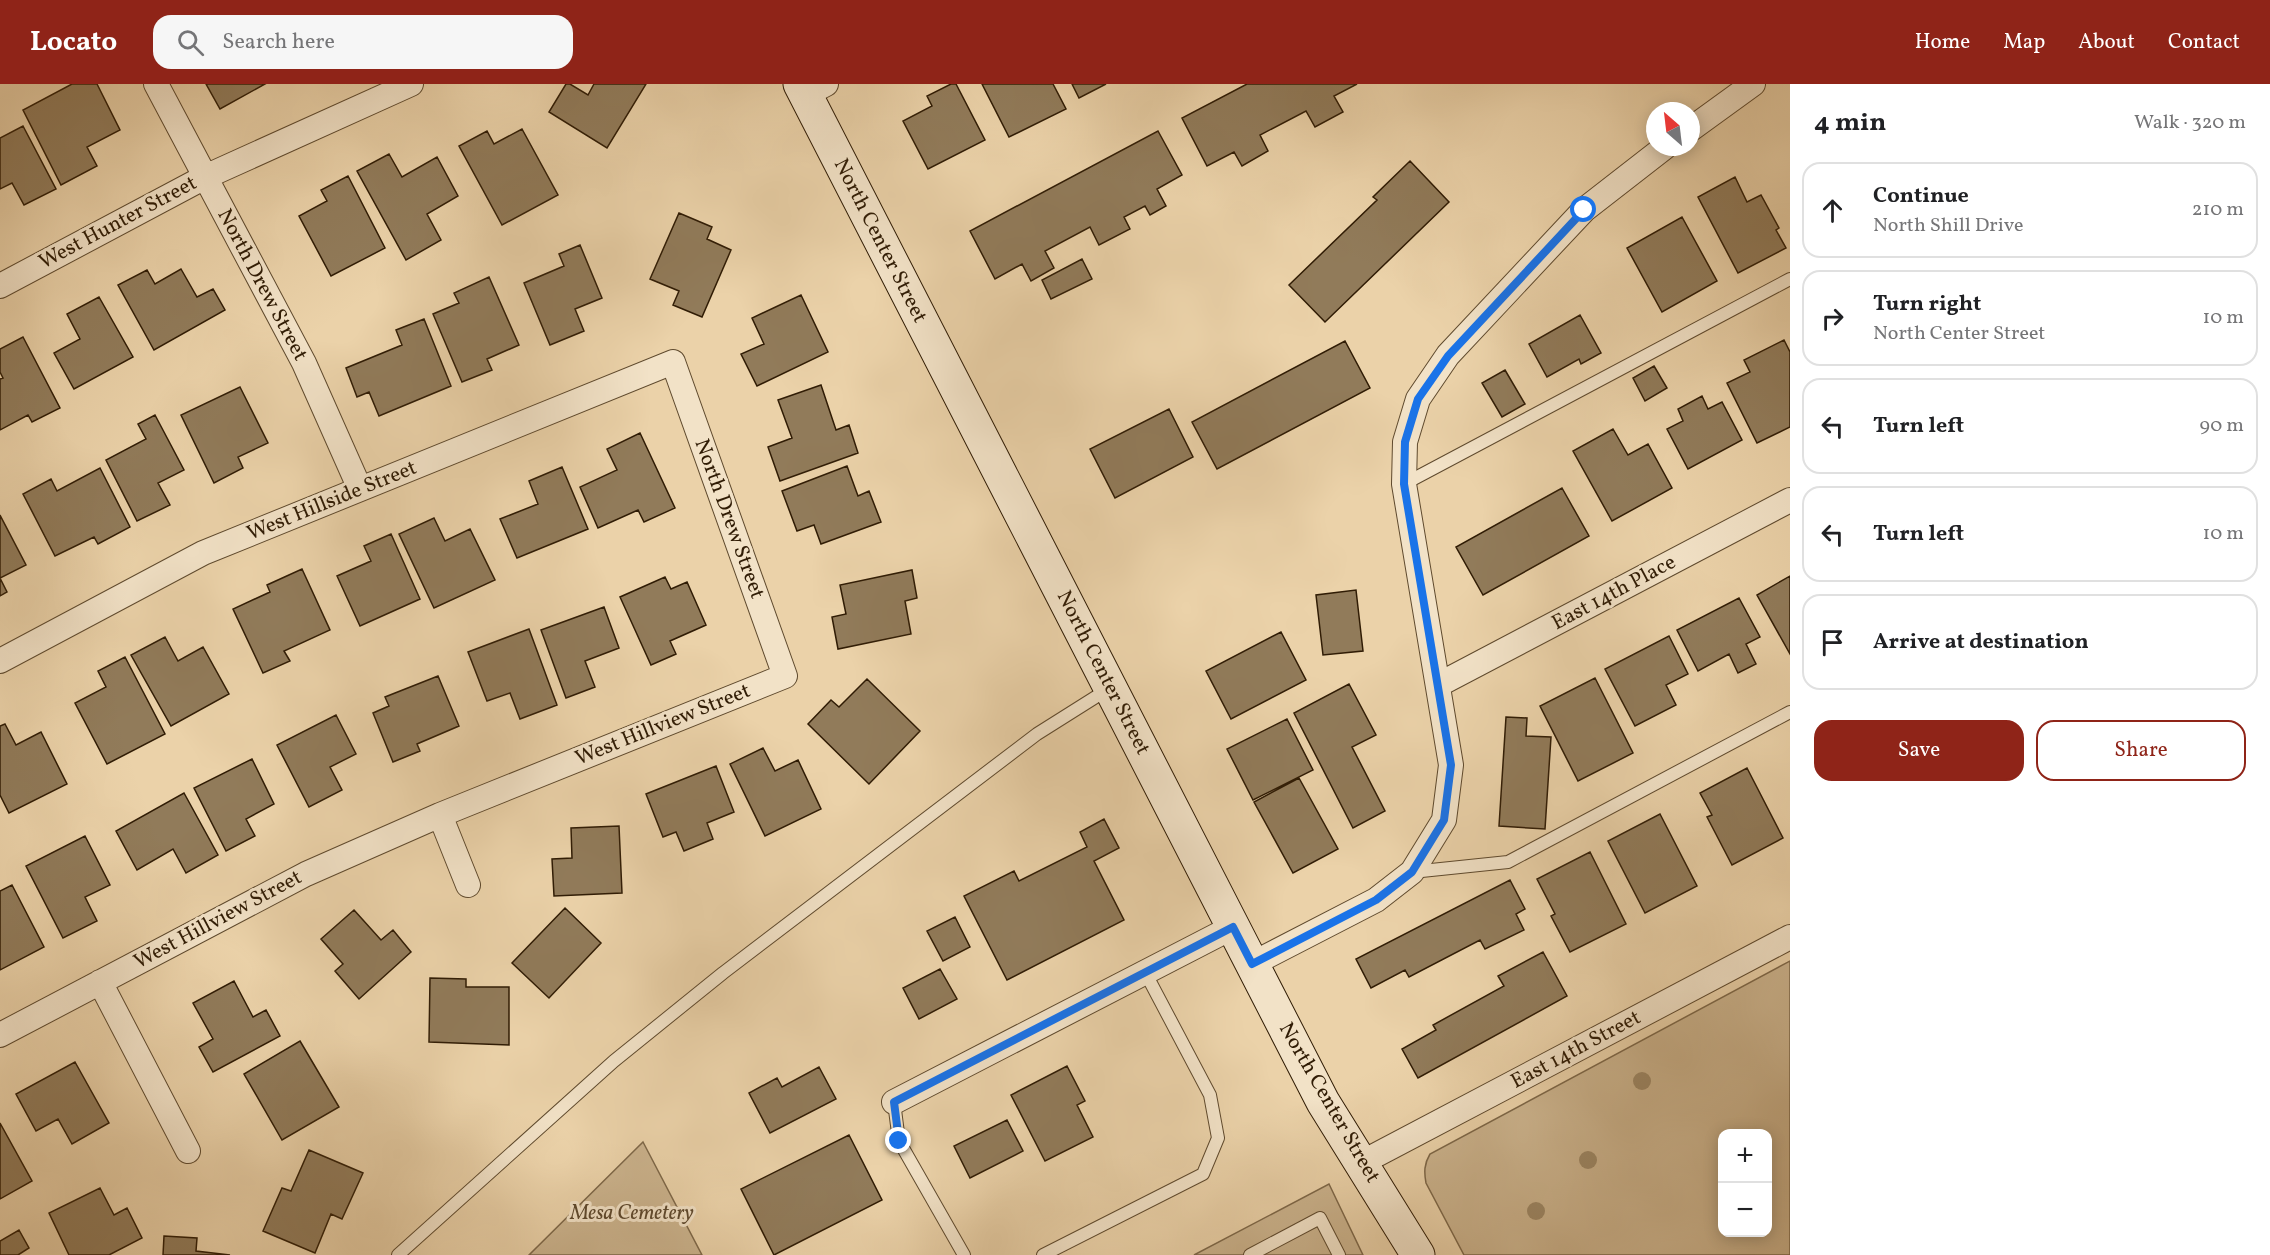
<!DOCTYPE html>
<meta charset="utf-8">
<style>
body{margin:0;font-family:Vollkorn,serif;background:#f6f6f6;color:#202124}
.controls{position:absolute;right:18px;bottom:18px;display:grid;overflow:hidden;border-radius:12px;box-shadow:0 3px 15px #0003}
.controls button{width:54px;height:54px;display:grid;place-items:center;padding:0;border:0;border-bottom:2px solid #e0e0e0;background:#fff;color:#202124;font:30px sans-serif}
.compass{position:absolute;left:1646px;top:18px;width:54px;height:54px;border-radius:50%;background:#fff;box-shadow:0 3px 15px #0003;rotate:332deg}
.stop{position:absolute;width:18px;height:18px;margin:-14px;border:4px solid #1a73e8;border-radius:50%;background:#fff}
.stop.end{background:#1a73e8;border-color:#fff;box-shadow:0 2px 6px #0008}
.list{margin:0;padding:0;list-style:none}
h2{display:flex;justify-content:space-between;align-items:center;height:78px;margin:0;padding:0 24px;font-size:26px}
h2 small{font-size:20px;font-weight:400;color:#757577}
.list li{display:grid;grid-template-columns:39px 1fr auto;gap:18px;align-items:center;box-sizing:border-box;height:96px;margin:0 12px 12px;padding:0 12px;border:2px solid #e0e0e0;border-radius:18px}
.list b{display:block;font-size:22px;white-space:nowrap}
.list p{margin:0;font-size:20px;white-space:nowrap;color:#757577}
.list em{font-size:20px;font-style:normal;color:#757577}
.actions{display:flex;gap:12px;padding:18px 24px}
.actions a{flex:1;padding:14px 0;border:2px solid #8f2418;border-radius:18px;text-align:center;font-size:21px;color:#8f2418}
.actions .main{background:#8f2418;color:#fff}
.icon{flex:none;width:33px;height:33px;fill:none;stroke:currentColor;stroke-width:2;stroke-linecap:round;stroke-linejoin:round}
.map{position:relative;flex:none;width:1790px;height:1171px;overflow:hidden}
header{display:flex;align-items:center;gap:36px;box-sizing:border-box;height:84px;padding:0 30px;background:#8f2418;color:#fff}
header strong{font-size:28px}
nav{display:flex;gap:33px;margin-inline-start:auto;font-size:21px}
.search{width:420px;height:54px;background:#f6f6f6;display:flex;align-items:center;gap:15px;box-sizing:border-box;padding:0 21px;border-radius:18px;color:#757577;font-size:22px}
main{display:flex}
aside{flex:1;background:#fff}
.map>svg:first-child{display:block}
.green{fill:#cbb38d;stroke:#7e6849;stroke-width:1.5;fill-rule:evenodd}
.building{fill:#917b5a;stroke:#301c05;stroke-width:1.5}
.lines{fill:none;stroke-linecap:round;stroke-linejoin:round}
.lane-casing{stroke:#5f4a2e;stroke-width:14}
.street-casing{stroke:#5f4a2e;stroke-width:26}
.secondary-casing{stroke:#301c05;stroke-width:35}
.lane{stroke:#f2e2c7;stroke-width:12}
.street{stroke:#f2e2c7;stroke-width:24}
.secondary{stroke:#f2e2c7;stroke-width:33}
.tree{fill:#9d8765}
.route{stroke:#1a73e8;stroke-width:8}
.labels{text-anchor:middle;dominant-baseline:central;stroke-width:6;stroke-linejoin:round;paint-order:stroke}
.street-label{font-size:21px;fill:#301c05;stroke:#f2e2c7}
.park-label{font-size:21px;font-style:italic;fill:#5e492e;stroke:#f2e2c7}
</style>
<header>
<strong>Locato</strong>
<div class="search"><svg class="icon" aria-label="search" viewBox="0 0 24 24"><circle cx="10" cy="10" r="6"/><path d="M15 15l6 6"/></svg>Search here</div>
<nav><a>Home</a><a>Map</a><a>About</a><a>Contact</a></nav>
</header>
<main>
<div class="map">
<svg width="1790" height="1171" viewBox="0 0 1790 1171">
<rect width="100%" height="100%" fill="#ebd2a9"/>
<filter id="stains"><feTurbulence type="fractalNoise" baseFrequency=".00333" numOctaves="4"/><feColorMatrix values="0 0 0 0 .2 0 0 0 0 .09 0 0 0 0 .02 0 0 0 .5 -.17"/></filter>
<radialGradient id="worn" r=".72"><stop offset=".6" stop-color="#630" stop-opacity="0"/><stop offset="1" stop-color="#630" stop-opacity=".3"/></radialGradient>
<!-- green -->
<path class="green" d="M1790,877V1171H1464L1426,1099C1424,1088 1424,1080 1430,1070ZM1722,1050H1768V1148H1722Z
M643,1058L702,1171H529Z
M1329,1100L1363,1171H1194Z"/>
<!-- building -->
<path class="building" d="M72,0H97L120,46L87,63L97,82L61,101L23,26Z
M206,0H265L220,25Z
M566,0H570L588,11L594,0H646L607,64L549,28Z
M951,0H956L985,56L928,85L903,37L932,22L927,12Z
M982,0H1053L1066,25L1009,53Z
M1072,0H1106L1079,14Z
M1247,0H1357L1334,12L1343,28L1315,43L1306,27L1260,51L1268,67L1242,82L1234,68L1207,82L1182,34Z
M23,42L56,105L24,121L12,99L0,105V54Z
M522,45L558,111L502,141L459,62L487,47L494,60Z
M1158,47L1182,91L1157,105L1166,122L1150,131L1145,122L1124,133L1130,145L1099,161L1090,143L1045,167L1054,184L1031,197L1022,180L995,195L970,147Z
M389,70L402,93L437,73L458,112L427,130L441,156L406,176L357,87Z
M1410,77L1449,118L1325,238L1289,201L1377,116L1373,113Z
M348,92L385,164L331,192L299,132L327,117L321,106Z
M1735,93L1747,118L1761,111L1779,144L1776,146L1786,164L1738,189L1698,113Z
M679,129L712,143L707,155L731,166L702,233L673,221L679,207L650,195Z
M1682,133L1717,197L1662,228L1627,164Z
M580,161L602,214L575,225L584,247L550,261L524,199L564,182L559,170Z
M1082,175L1092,195L1051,215L1042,196Z
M181,185L197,213L213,205L225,226L154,266L118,201L147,186L155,200Z
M489,193L519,261L487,275L492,286L462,298L433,230L459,219L454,209Z
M801,211L828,268L757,302L741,270L764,260L752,234Z
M99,213L133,273L74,305L54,269L80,255L67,230Z
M1580,231L1601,269L1581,280L1579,275L1547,293L1529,260Z
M424,235L451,302L379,332L369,308L357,313L346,284L402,261L396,246Z
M23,253L60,324L32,338L28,331L0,346V295L3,294L0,288V265Z
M1784,256L1790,268V343L1757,359L1727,299L1750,288L1744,276Z
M1345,257L1370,304L1217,385L1192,338Z
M1654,282L1667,304L1645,317L1633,294Z
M1505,286L1525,320L1502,333L1482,299Z
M821,301L836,346L849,341L858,369L780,397L768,363L792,354L778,316Z
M240,303L268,359L238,373L243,384L214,399L181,331Z
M1702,312L1708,325L1722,318L1742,356L1688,385L1667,345L1683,337L1678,325Z
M1169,325L1193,373L1115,414L1090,365Z
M155,331L184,386L158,399L170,421L137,437L106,376L146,355L138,340Z
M1613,345L1628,371L1648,360L1672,404L1612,437L1573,367Z
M640,349L675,424L644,438L638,426L598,444L580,403L617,386L607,365Z
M847,382L858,412L869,407L881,438L821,460L814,441L797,447L782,407Z
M562,383L588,445L517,474L500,435L538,420L529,397Z
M100,384L130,443L98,460L94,453L55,472L23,410L51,395L57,407Z
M1562,404L1589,452L1483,511L1456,463Z
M0,431L26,481L0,494L7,508L0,512Z
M434,434L445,457L470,445L495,496L434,524L399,450Z
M391,450L420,515L360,542L337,492L371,477L364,462Z
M302,485L330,546L284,567L290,577L263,589L233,525L270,508L267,501Z
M912,486L917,514L905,517L911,550L838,565L832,533L846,530L840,501Z
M1790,492V570L1757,511Z
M665,493L671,505L687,498L706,541L670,557L676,570L651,581L620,513Z
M1356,506L1363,567L1323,571L1316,511Z
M1739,514L1760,553L1746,560L1756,580L1738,589L1729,570L1698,587L1677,546Z
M604,523L619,564L585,577L595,603L566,614L541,546Z
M529,545L557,621L520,635L510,609L487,617L468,568Z
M1281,548L1306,596L1231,635L1206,587Z
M1669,552L1688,590L1666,601L1676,621L1635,642L1605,585Z
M165,553L178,577L203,563L229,610L171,642L131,571Z
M125,573L165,650L107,680L75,619L106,603L98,587Z
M438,592L459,642L417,660L420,667L393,678L373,629L389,622L385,613Z
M1595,594L1633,669L1578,697L1540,622Z
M867,595L920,647L869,700L808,640L831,616L839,623Z
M1349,600L1376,651L1352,663L1385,727L1353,744L1294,629Z
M336,631L356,670L330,683L342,706L309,723L277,661Z
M1506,633L1527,634L1526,652L1551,653L1545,745L1499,742Z
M1287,635L1313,686L1253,716L1227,665Z
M5,640L16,661L41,648L67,700L9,729L0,711V642Z
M763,664L775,687L798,676L821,725L765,752L730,680Z
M252,675L274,720L246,735L255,752L226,767L194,704Z
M716,682L734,728L707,739L713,755L684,767L676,748L663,753L646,710Z
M1747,684L1783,754L1732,781L1707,733L1712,731L1700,709Z
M1299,694L1338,765L1293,789L1254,718Z
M184,709L218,771L186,789L173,765L137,786L116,747Z
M1660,730L1697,802L1645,829L1608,757Z
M1104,735L1119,764L1094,777L1124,836L1007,896L964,812L1014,787L1019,797L1087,763L1080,748Z
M619,742L622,809L554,812L552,775L572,774L571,744Z
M85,752L110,801L85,813L97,837L63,854L26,782Z
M1590,768L1626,840L1570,868L1551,832L1555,830L1537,795Z
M1510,796L1525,825L1516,830L1524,846L1485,865L1480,856L1409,893L1405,886L1371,904L1356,875Z
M12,801L44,863L0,886V807Z
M565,824L601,859L549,914L512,879Z
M354,826L381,856L393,846L411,868L359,915L335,887L343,880L321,855Z
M955,833L970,863L943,877L927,847Z
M1543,868L1567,912L1418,994L1402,965L1436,946L1433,941L1504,902L1498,892Z
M940,885L957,915L919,935L903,904Z
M430,894L466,895V903H509V961L429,958Z
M234,897L253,933L266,926L280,952L213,988L199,963L213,955L193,919Z
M300,957L339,1023L282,1056L244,990Z
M75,978L109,1039L72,1060L58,1035L36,1047L16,1010Z
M1067,982L1085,1017L1077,1021L1093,1053L1045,1077L1011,1011Z
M819,983L836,1015L770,1049L749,1009L777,994L782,1003Z
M1007,1036L1023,1067L970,1094L954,1062Z
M0,1039L32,1097L0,1115Z
M849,1051L882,1116L774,1171L741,1105Z
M309,1066L363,1089L342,1135L331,1130L315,1169L263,1147L282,1104L291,1107Z
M100,1104L114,1131L127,1124L142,1154L109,1171H69L49,1129Z
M19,1146L29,1164L18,1171H0V1157Z
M164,1152L197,1154L196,1167L230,1171H163Z"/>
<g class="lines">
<defs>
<path id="lane" d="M1404,400L1790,195
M1412,788L1508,778L1790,628
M894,1018L899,1057L964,1171
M398,1171L614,977L723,889L1037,650L1110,604
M1043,1171L1203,1090L1218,1054L1210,1011L1145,888
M1250,1171L1320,1134L1339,1171"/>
<path id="street" d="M156,0L304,279L360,405
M805,11L826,0
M1691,45L1753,0
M0,202L205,93L411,0
M0,577L203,469L673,278L785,592L440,731L306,790L0,951
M1438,601L1790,416
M440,731L468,801
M1252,880L1376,816L1412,788L1444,736L1451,681L1404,400L1405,358L1418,315L1448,271L1584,126L1665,63
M100,898L188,1067
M894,1018L1233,843
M1361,1079L1790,853"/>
<path id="secondary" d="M800,0L1323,1018L1418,1171"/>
</defs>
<!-- lane casing -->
<use href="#lane" class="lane-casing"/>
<!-- street casing -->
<use href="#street" class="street-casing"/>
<!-- secondary casing -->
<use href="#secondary" class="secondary-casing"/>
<!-- lane -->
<use href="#lane" class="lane"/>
<!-- street -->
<use href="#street" class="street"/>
<!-- secondary -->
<use href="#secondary" class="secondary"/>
</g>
<!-- trees -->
<g class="tree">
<circle cx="1642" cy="997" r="9"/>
<circle cx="1588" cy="1076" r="9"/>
<circle cx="1536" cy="1127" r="9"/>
</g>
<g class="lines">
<!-- route -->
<path class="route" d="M899,1057L894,1018L1233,843L1252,880L1376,816L1412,788L1444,736L1451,681L1404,400L1405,358L1418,315L1448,272L1584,126"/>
</g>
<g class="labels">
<!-- street labels -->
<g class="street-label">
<text transform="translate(118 139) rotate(-28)">West Hunter Street</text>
<text transform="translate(880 157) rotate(63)">North Center Street</text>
<text transform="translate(262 201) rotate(62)">North Drew Street</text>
<text transform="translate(332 417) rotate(-22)">West Hillside Street</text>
<text transform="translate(729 435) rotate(70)">North Drew Street</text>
<text transform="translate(1614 509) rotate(-28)">East 14th Place</text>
<text transform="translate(1103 589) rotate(63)">North Center Street</text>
<text transform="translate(663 641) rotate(-22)">West Hillview Street</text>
<text transform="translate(218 836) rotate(-28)">West Hillview Street</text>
<text transform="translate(1576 966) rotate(-28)">East 14th Street</text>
<text transform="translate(1329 1019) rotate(60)">North Center Street</text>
</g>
<!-- park labels -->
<g class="park-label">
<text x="632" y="1129">Mesa Cemetery</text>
</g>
</g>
<rect width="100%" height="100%" filter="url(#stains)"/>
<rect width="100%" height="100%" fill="url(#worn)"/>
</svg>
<div class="controls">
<button>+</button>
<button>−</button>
</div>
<svg class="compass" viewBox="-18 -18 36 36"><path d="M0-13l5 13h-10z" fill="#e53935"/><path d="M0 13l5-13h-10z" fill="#757577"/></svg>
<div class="stop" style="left:1584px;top:126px"></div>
<div class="stop end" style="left:899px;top:1057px"></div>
</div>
<aside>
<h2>4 min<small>Walk · 320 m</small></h2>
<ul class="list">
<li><svg class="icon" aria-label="ahead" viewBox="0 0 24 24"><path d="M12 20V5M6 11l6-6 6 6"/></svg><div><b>Continue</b><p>North Shill Drive</p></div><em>210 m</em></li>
<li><svg class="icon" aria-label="right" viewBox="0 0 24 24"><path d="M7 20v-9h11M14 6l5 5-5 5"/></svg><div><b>Turn right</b><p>North Center Street</p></div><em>10 m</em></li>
<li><svg class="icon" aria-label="left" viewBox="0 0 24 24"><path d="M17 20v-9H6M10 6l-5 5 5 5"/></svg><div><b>Turn left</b></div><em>90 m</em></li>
<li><svg class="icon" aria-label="left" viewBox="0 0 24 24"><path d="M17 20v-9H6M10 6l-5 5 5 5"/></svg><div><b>Turn left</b></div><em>10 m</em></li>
<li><svg class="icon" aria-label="arrive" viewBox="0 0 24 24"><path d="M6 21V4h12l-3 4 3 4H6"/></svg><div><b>Arrive at destination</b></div></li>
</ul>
<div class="actions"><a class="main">Save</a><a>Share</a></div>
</aside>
</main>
